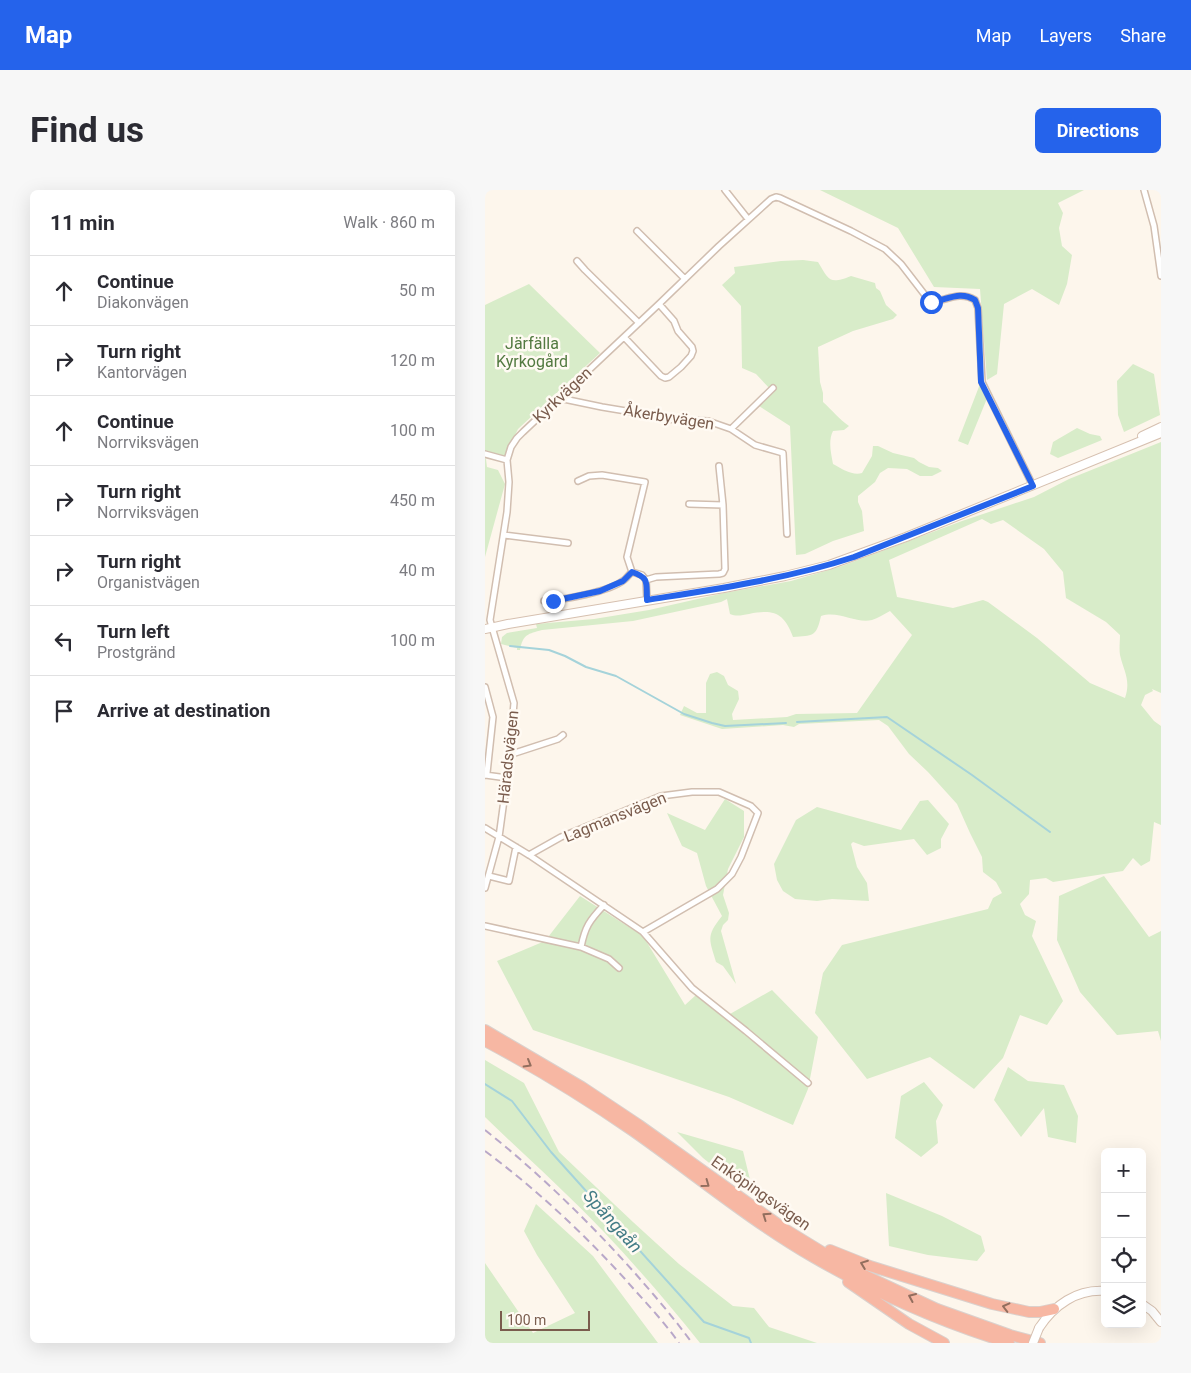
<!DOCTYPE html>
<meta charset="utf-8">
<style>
body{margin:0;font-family:Roboto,sans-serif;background:#f7f7f7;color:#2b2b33}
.controls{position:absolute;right:15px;bottom:15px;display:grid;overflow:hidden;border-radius:8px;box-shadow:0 5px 20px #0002}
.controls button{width:45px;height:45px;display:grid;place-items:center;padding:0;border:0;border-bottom:1px solid #e1e1e2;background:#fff;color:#2b2b33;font:25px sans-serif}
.scale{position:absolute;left:15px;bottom:12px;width:90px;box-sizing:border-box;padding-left:5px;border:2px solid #7a5c4d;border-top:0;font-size:14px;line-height:18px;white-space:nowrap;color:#7a5c4d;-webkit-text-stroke:4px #fffaf3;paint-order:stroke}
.stop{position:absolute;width:15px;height:15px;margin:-11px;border:4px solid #2563eb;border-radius:50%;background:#fff}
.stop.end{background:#2563eb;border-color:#fff;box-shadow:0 1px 5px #0008}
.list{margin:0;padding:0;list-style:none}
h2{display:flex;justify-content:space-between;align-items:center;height:65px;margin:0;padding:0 20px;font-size:21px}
h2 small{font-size:16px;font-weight:400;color:#7c7c81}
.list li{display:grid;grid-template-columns:32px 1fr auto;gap:15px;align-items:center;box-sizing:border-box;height:70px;padding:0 20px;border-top:1px solid #e1e1e2}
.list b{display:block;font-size:19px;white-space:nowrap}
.list p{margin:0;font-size:16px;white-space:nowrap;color:#7c7c81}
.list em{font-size:16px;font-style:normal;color:#7c7c81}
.icon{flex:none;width:28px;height:28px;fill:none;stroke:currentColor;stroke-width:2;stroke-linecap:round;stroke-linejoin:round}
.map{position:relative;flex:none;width:676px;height:1153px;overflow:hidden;border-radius:8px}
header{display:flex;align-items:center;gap:30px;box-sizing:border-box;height:70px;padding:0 25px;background:#2563eb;color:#fff}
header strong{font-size:24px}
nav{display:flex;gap:28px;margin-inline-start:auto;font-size:18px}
.intro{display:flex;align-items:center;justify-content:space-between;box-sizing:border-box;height:120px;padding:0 30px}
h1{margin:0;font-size:35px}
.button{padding:12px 22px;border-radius:8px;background:#2563eb;color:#fff;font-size:18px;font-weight:700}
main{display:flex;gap:30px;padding:0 30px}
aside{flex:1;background:#fff;border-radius:8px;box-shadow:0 5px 20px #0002}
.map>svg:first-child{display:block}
.green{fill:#d8ecc9;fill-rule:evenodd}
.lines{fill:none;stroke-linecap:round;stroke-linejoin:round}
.stream{stroke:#a5d3da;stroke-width:2}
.street-casing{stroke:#d1beb0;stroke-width:8}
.secondary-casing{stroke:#d6c0b0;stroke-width:10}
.highway-casing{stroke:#dad1cd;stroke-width:12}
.street{stroke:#fff;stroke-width:5}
.secondary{stroke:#fff;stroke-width:8}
.highway{stroke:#f7b7a3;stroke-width:10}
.rail{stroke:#b9a8c9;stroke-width:2;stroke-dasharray:8 5;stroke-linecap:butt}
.secondary-bridge-casing{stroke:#d6c0b0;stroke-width:10;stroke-linecap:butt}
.secondary-bridge{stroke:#fff;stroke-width:8}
.oneway{stroke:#936e5e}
.route{stroke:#2563eb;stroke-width:6}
.labels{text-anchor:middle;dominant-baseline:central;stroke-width:5;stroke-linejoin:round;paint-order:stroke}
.park-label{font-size:16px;fill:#537a41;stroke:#fffaf3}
.street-label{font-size:16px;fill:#7a5c4d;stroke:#fffaf3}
.water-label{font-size:18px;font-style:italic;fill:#437c86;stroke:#fffaf3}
</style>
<header>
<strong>Map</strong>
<nav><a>Map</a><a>Layers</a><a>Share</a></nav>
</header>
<div class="intro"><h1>Find us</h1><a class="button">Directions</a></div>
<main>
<aside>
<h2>11 min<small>Walk · 860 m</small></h2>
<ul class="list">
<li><svg class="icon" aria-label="ahead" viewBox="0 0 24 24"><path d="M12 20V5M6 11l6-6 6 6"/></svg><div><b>Continue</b><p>Diakonvägen</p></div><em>50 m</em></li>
<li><svg class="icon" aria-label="right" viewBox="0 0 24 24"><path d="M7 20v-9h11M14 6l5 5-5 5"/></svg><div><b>Turn right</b><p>Kantorvägen</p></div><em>120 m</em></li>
<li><svg class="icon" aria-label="ahead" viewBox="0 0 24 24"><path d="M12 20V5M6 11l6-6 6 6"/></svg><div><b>Continue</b><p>Norrviksvägen</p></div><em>100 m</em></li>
<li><svg class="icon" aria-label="right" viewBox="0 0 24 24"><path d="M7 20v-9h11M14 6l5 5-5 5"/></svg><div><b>Turn right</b><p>Norrviksvägen</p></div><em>450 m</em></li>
<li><svg class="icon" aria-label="right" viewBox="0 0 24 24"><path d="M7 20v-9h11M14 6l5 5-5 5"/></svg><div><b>Turn right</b><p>Organistvägen</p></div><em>40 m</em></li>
<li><svg class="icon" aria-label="left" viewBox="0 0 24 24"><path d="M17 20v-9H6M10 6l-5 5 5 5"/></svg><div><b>Turn left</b><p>Prostgränd</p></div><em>100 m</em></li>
<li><svg class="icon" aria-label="arrive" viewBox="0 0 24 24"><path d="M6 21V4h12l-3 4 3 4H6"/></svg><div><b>Arrive at destination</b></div></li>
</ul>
</aside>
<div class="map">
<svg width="676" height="1153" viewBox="0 0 676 1153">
<rect width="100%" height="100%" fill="#fdf6ec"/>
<!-- green -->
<path class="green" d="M335,0H599L573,13L578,23L574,38L577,56L587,65L582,94L574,115L547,99L519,114L512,184L502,190L495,99L449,97L413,38Z
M318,70L333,72C344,90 344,95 366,86L390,93L391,98L395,101L401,115L412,125L408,129L368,141L333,157L335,192L338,203V212C347,220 354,229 364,236L359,240L348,241C343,251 346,263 348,274C357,279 368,286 377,283L387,266L388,256H393L408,263L429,268L434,272L444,277L453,278L457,281L447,286H435L422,279L403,278L395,283L390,292L373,306V312L377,321L379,341L348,351L320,364L311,365L305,236L274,216L287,201L271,184L257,178L256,116L237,95L250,83L249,77L296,71Z
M44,94L115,163L33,239L20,266L0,262V115Z
M648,174L669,184L675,225L639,242L633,225L632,191Z
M495,194L503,206L483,255L473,251Z
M592,238L605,244L615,246L617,250L573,268L565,264L568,252Z
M676,252V503L667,499L668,501L660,505L656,515L669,531L676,536V635L669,632L665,671L656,676L648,668L638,681L568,692L561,688L545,690L544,704L535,714L540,725L551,731L547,746L578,811L562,835L535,825L518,868L489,899L445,867L382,889L330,823L338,783L357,755L503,719L508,708L517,703L511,692L498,682L497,667L485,643L472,614L443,582L424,564L403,536L394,530L314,534L309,537L298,535L237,539L195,525L199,516L212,523H221V493L225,484L232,482L239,486L243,495L253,501L254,509L247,524L248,530L302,527L311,524L372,523L427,445L405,421C399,424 393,428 387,430C371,434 354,420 336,426C331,448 328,445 308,447C299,423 289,419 264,424C257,425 252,427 245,424L242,409L236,412L148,431L57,440C43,444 38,444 35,460H32V458L16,454L17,447L22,443L52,438L51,434L109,429L164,420L239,403L306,391L357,376L477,331L549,307L584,289ZM497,329L506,334L518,330L559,359L578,382L581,408L621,432L635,445C635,451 634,459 635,465C639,482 646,490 640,508L605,493L552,448L503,412L498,410L468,418L412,407L404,370Z
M0,268L1,269L2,277L13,280L20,294L0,367Z
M240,609L259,621V647L243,679L238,705L244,723L243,730L238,735L236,741L251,794L238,776L231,772C224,749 221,746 237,726L221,696L212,663L197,656L182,623L220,640Z
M443,610L464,634L456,649V658L442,665L429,649L379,656L368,652L366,654L372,677L382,693L384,711L347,709L332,711L310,709L298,701L292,690L289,674L311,630L332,617L416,640L435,611Z
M619,686L664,747L676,741V851L673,841L632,845L595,802L572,750L574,706Z
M95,706L158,746L200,815L211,805L275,856L277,850L245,824L287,800L333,847L323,899L308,935L244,907L48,840L12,771L60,751Z
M0,870L39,893L74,962L148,1032L194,1074L248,1116L269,1118L284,1137L332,1153H215C184,1114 152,1077 118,1041C80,1001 39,965 0,927Z
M523,877L543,891L579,895L593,926L591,953L563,947L559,918L536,947L509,910Z
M439,892L458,915L451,931L453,953L436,967L410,948L416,906Z
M192,942L258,961L268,1002L243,988L218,968Z
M401,1003L457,1026L496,1046L500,1061L492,1071L443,1065L404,1056Z
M51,1014L108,1066L173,1153H0V1073L48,1143L90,1123L52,1065L39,1041Z"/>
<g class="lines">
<!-- stream -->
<path class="stream" d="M25,456L64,460L80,466L101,477L131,486L199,524L227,533L240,536L301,533
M312,532L402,527L487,585L565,642
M0,894L27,911L66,962L219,1132L264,1148L266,1153"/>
<defs>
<path id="street" d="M240,0L263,29
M659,0L669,36L676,86
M152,41L200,89
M92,71L100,80L154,133
M139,147L176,186L180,188L184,187L196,177L206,166L208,161L207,157L193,141L189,131L174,114
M74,208L117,217L159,224L177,229L223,231L246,239L270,255L298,263L302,344
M246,239L288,198
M0,264L22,270
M93,291L104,286L117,285L160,292L142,367L147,382L157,385L161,390
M204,314L238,315
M19,345L83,353
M162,410L161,390L171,387L234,384L238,383L240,379L238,315L234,276
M59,411C78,410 124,402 139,390C142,388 144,384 147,382
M0,497L8,527L2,583L0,585
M24,565L73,549L78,545
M0,585L22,588
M0,638L44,665L158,742L207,798L261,841L323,893
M44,665L76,647L176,606L207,602H234L266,616L273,623L256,667L247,684L232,699L158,742
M4,686L24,691L31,657
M0,698L14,647L22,588L29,513L5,430L22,322L24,292L22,270L26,257L32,248L38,242L174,114L234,56L286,9L291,7L295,8L366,41L400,59L416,74L443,109L447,112C462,110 475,101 490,110L493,118L497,192L548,296
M0,736L96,757C100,737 104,731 119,715
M96,757L124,769L134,778"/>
<path id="secondary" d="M657,246L676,237
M0,439L23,434L239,398L300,386L344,375L421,347L676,243
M657,1114L667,1121L676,1132
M554,1138C569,1115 592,1099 620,1101"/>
<path id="highway" d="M0,840L97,897L154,935L300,1039L362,1077L452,1119L525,1145L555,1153
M0,851C51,878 100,908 148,941C208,983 264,1030 328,1067C390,1103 455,1132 524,1153
M345,1060L385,1076L507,1114L544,1122H555L569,1119
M363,1092L424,1134L459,1153"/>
</defs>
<!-- street casing -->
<use href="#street" class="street-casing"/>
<!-- secondary casing -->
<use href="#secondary" class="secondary-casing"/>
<!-- highway casing -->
<use href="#highway" class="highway-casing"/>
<!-- street -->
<use href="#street" class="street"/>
<!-- secondary -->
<use href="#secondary" class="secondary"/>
<!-- highway -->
<use href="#highway" class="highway"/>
<!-- rail -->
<path class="rail" d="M0,940C54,983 103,1031 149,1082C169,1105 189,1128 207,1153
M0,961C51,999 97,1042 140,1089C158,1110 178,1130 194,1153"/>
<defs>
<path id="secondary-bridge" d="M548,1153L554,1138"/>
</defs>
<!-- secondary-bridge casing -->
<use href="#secondary-bridge" class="secondary-bridge-casing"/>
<!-- secondary-bridge -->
<use href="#secondary-bridge" class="secondary-bridge"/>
</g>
<!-- one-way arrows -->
<defs><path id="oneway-chevron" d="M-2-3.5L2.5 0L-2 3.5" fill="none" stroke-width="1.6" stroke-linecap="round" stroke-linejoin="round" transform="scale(1.25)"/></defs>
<g class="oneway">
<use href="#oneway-chevron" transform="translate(43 874) rotate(30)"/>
<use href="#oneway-chevron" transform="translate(221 994) rotate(36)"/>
<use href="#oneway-chevron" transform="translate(281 1026) rotate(-145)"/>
<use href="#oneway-chevron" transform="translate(379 1074) rotate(-159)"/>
<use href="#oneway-chevron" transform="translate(427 1107) rotate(-156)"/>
<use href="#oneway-chevron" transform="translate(521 1117) rotate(-166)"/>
</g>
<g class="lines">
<!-- route -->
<path class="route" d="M68,411L115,401L138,391L147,382C165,388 161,393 162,410C231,399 302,389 369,367L548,296L496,192L493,118L490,110C475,100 462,110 446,112"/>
</g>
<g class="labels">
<!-- park labels -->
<g class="park-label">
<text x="47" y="153">Järfälla<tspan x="47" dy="18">Kyrkogård</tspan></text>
</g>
<!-- street labels -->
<g class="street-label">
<text transform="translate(77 205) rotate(-43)">Kyrkvägen</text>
<text transform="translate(184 227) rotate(9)">Åkerbyvägen</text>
<text transform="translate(23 567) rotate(-84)">Häradsvägen</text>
<text transform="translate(130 627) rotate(-22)">Lagmansvägen</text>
<text transform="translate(276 1003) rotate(35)">Enköpingsvägen</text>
</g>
<!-- water labels -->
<g class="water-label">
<text transform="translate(128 1031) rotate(48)">Spångaån</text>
</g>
</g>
</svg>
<div class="controls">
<button>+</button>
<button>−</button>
<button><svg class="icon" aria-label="locate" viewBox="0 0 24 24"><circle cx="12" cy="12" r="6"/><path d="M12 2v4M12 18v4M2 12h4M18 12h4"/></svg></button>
<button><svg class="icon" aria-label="layers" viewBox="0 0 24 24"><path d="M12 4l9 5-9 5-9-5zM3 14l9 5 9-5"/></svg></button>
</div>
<div class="scale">100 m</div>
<div class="stop" style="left:446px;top:112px"></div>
<div class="stop end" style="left:68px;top:411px"></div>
</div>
</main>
